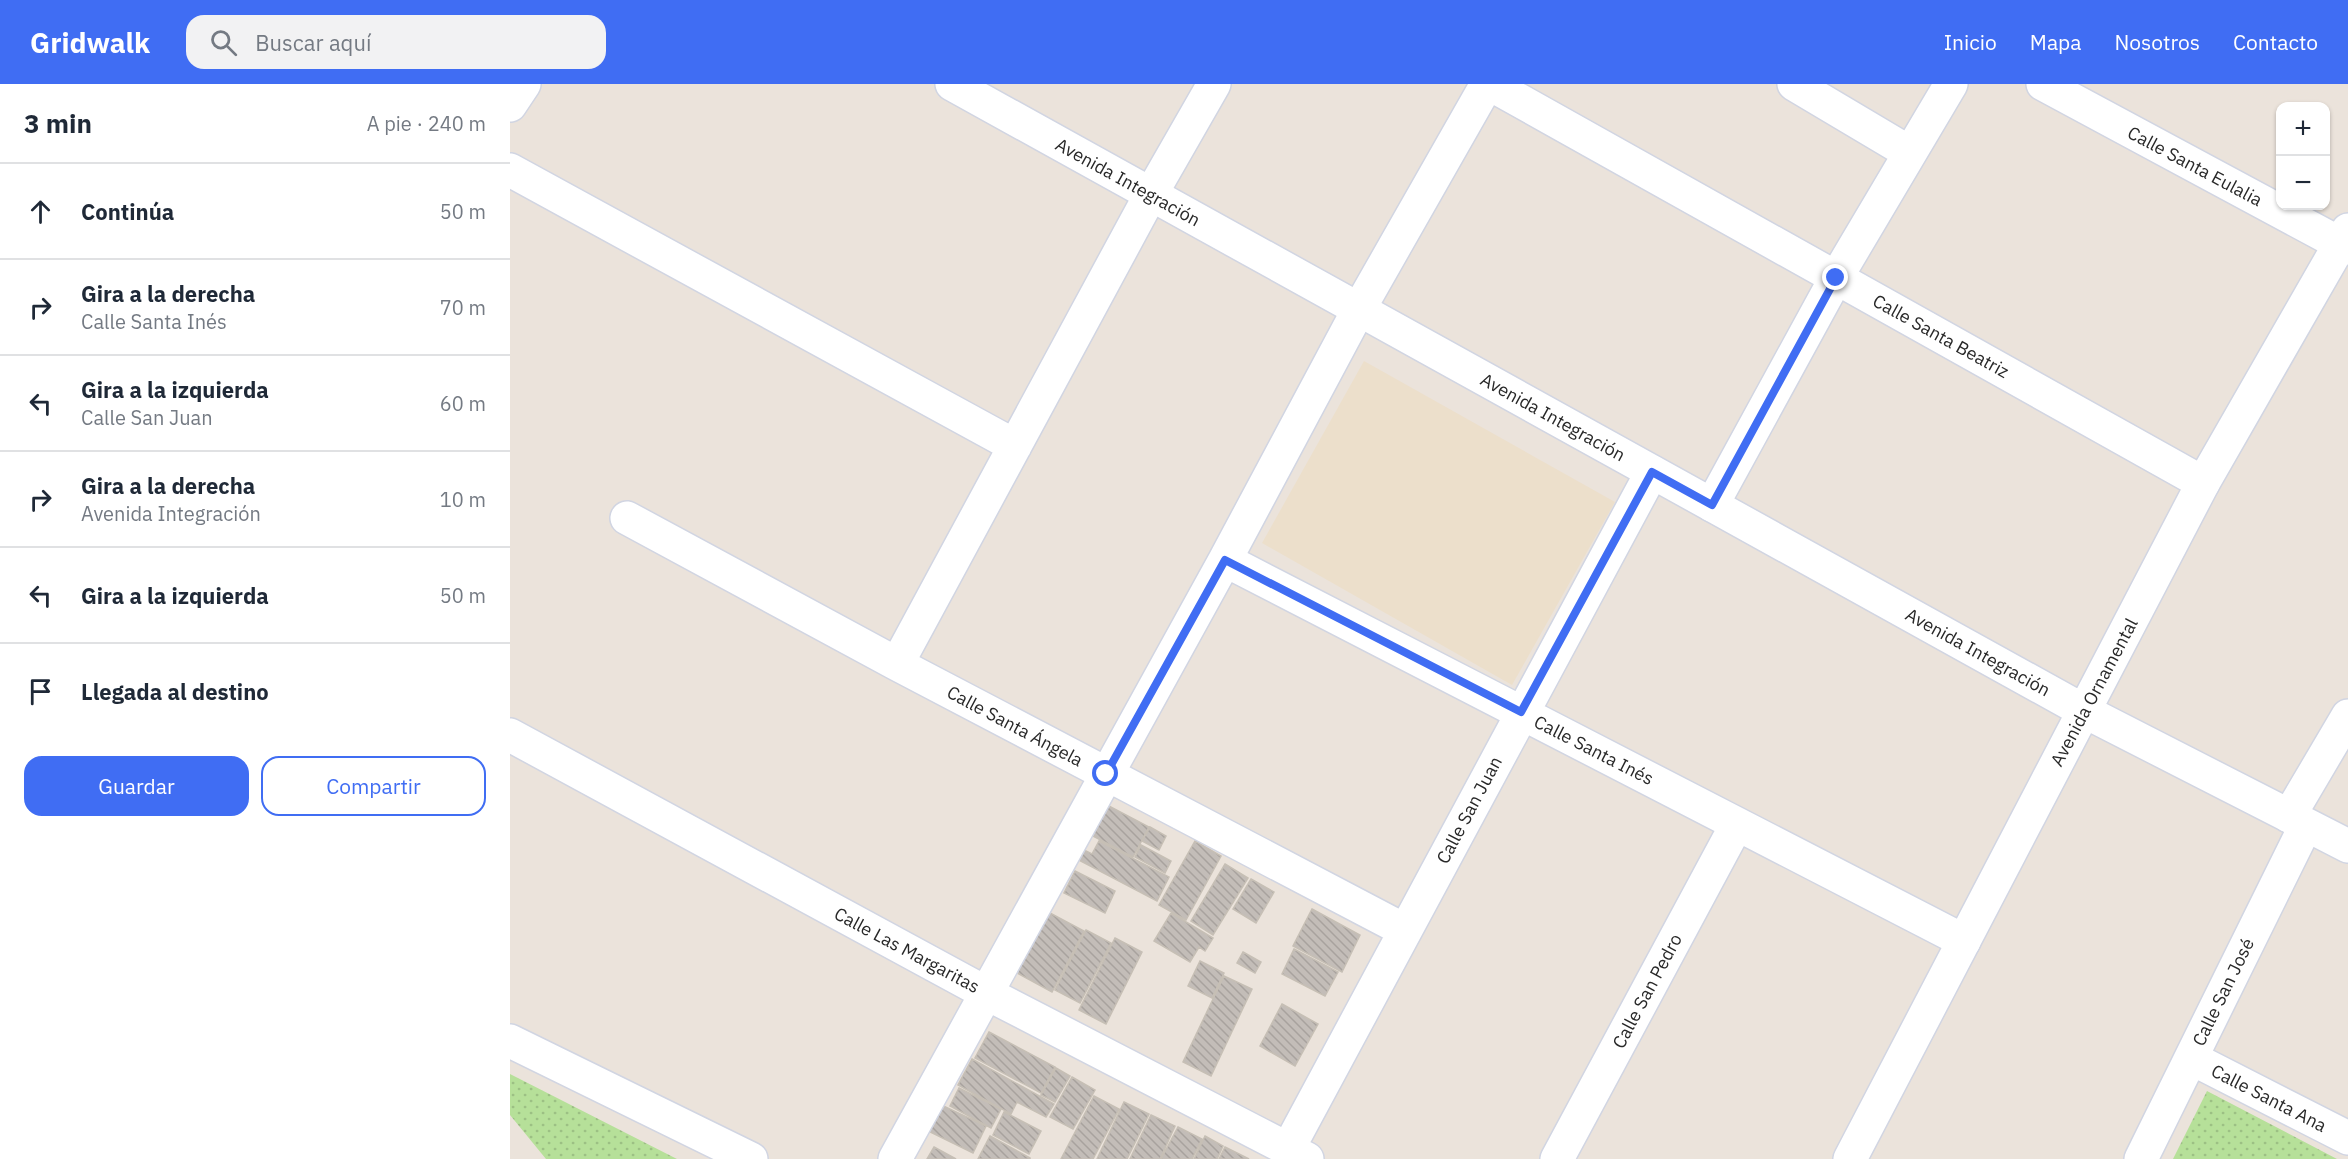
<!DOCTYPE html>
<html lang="es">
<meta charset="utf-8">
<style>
body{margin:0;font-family:"IBM Plex Sans",sans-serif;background:#f2f2f3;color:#1f2937}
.controls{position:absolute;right:18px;top:18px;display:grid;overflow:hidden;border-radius:12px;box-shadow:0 2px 4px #0004}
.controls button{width:54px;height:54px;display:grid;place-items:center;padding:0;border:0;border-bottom:2px solid #e0e1e3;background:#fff;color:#1f2937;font:30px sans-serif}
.stop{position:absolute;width:18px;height:18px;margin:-14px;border:4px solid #406df3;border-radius:50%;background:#fff}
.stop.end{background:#406df3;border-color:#fff;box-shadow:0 2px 6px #0008}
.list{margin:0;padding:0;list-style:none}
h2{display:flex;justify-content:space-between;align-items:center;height:78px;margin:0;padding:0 24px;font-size:26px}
h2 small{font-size:20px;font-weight:400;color:#747a83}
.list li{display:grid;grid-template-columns:39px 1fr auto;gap:18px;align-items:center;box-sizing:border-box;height:96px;padding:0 24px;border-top:2px solid #e0e1e3}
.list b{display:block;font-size:22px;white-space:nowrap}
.list p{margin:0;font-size:20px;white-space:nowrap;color:#747a83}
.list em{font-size:20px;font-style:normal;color:#747a83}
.actions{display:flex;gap:12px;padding:18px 24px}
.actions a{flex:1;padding:14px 0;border:2px solid #406df3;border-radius:18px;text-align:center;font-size:21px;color:#406df3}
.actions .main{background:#406df3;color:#fff}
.icon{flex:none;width:33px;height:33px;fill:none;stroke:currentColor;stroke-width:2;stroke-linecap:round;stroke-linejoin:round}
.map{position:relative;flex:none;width:1838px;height:1075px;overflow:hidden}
header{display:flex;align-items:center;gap:36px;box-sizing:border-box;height:84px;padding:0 30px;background:#406df3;color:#fff}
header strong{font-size:28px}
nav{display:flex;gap:33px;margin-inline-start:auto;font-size:21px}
.search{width:420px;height:54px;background:#f2f2f3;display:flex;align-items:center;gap:15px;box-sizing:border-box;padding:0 21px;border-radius:18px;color:#747a83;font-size:22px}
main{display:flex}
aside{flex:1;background:#fff}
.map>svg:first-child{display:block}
.education{fill:#ecdfcb}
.park{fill:url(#park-dots)}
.building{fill:url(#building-back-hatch);stroke:#c6bfb5;stroke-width:1.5}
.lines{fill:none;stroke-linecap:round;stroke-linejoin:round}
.minor-casing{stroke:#d1d5e2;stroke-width:36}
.tertiary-casing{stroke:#d1d5e2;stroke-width:36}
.minor{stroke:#fff;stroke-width:33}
.tertiary{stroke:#fff;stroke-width:33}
.route{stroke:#406df3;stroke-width:8}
.labels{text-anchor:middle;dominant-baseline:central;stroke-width:4.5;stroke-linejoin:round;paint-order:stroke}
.street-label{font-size:18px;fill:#292929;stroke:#fff}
</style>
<header>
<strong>Gridwalk</strong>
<div class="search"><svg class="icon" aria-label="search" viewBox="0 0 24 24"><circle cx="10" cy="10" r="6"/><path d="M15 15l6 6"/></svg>Buscar aquí</div>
<nav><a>Inicio</a><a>Mapa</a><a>Nosotros</a><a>Contacto</a></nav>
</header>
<main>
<aside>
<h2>3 min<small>A pie · 240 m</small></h2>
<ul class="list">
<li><svg class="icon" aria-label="ahead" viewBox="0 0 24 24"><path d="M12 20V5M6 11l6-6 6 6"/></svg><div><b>Continúa</b></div><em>50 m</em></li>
<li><svg class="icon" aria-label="right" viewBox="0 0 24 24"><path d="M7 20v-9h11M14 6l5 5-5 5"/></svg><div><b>Gira a la derecha</b><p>Calle Santa Inés</p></div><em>70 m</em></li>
<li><svg class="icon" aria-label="left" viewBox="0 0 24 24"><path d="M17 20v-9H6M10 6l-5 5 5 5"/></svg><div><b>Gira a la izquierda</b><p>Calle San Juan</p></div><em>60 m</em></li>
<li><svg class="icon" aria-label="right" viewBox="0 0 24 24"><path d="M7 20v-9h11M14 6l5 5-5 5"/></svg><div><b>Gira a la derecha</b><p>Avenida Integración</p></div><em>10 m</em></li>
<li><svg class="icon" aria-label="left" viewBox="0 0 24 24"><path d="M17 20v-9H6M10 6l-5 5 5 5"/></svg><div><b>Gira a la izquierda</b></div><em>50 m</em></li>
<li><svg class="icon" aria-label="arrive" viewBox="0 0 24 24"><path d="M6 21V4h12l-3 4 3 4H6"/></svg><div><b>Llegada al destino</b></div></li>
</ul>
<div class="actions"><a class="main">Guardar</a><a>Compartir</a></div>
</aside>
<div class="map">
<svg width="1838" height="1075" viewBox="0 0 1838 1075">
<defs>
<pattern id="park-dots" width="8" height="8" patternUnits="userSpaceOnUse" patternTransform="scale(1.5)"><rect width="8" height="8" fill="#b6e099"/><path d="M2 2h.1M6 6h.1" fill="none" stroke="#9cc084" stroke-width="1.8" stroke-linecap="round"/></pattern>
<pattern id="building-back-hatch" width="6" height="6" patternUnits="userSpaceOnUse" patternTransform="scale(1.5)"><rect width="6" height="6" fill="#c3bdb8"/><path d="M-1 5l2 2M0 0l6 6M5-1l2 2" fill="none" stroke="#a8a29e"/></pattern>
</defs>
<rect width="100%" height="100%" fill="#ebe3db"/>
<!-- education -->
<path class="education" d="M854,277L1105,418L1002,601L752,459Z"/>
<!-- park -->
<path class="park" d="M0,990L167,1075H36L0,1031Z
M1697,1007L1827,1075H1663Z"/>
<!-- building -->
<path class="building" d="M595,720L639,743L623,773L579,750Z
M640,743L656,752L649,766L632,757Z
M589,757L659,793L647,817L561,772L566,762L582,770Z
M685,757L711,772L676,836L649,821Z
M631,761L661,777L655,789L625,773Z
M715,780L738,794L703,851L681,837Z
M565,787L605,807L595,829L554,809Z
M741,795L764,808L746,839L723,825Z
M802,825L850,851L832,888L783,862Z
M538,828L574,847L542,908L507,889Z
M661,829L703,854L695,867L689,863L680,878L644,857Z
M576,846L601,859L570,919L545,906Z
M605,854L632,868L596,940L569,926Z
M784,865L828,888L815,912L772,890Z
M733,868L751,878L745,889L727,879Z
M690,877L714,889L702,914L678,902Z
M714,892L742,905L701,992L673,978Z
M772,920L808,940L785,982L750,962Z
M479,948L545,983L531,1009L465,974Z
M462,975L544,1020L536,1033L507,1018L501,1030L448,1001Z
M546,984L560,992L545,1018L531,1011Z
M562,993L585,1006L563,1045L540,1033Z
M449,1004L491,1025L481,1044L440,1022Z
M584,1012L609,1025L583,1075H551Z
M614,1018L639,1030L617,1075H587Z
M427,1019L476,1042L463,1069L414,1045Z
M494,1028L531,1047L519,1070L483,1051Z
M641,1031L665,1042L650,1075H620Z
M668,1043L692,1055L682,1075H651Z
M480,1052L520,1074V1075H468Z
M695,1052L713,1062L707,1075H684Z
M424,1063L446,1075H417Z
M715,1063L739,1075H709Z"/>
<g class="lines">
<defs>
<path id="minor" d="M980,0L1693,399
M1284,0L1400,69
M1533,0L1838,164
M0,21L14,0
M0,86L505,362
M1202,421L1326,194L1441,0
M117,434L387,580L894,846
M715,476L1454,857
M387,580L641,110L704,0
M0,651L476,909L797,1075
M1779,732L1838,632
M0,957L241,1075
M1681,974L1838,1054
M778,1065L1142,388
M385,1075L715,476L849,225L977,0
M1047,1075L1227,740
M1631,1075L1796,741"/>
<path id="tertiary" d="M442,0L1574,627L1838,762
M1340,1075L1693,399L1838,146"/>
</defs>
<!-- minor casing -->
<use href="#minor" class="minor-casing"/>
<!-- tertiary casing -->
<use href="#tertiary" class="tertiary-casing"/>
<!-- minor -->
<use href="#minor" class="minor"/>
<!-- tertiary -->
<use href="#tertiary" class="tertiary"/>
</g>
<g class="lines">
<!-- route -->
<path class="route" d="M596,690L715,476L1011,628L1142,388L1202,421L1326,194"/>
</g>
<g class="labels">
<!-- street labels -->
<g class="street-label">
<text transform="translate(1685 82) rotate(28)">Calle Santa Eulalia</text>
<text transform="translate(618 98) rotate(29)">Avenida Integración</text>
<text transform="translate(1431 252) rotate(29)">Calle Santa Beatriz</text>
<text transform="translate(1043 333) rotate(29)">Avenida Integración</text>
<text transform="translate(1468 568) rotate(29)">Avenida Integración</text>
<text transform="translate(1584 608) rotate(-62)">Avenida Ornamental</text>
<text transform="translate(505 642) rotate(28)">Calle Santa Ángela</text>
<text transform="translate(1084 666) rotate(27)">Calle Santa Inés</text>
<text transform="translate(959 726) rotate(-62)">Calle San Juan</text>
<text transform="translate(397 866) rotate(28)">Calle Las Margaritas</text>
<text transform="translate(1137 907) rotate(-62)">Calle San Pedro</text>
<text transform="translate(1713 908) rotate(-64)">Calle San José</text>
<text transform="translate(1759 1014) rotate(27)">Calle Santa Ana</text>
</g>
</g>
</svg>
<div class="controls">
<button>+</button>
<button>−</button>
</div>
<div class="stop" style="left:596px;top:690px"></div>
<div class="stop end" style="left:1326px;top:194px"></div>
</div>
</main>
